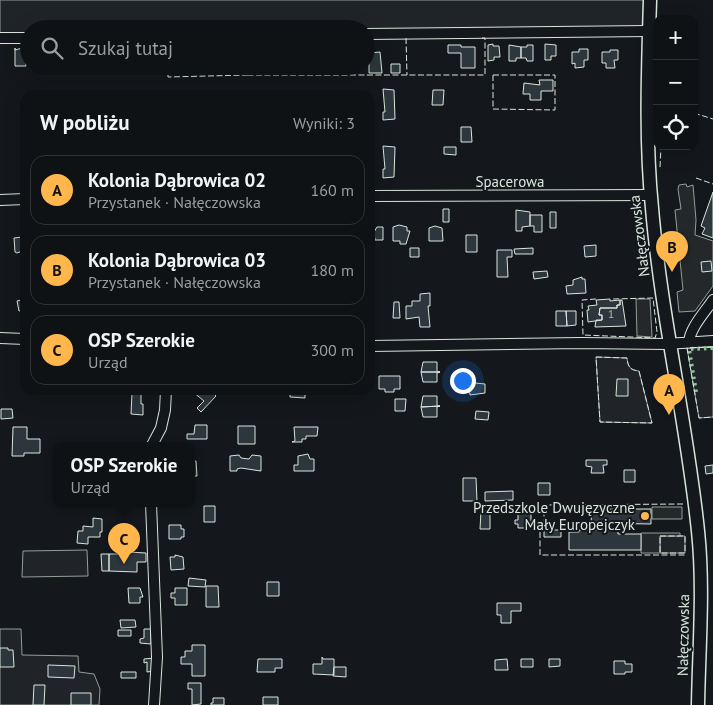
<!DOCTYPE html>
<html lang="pl">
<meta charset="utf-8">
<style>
body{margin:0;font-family:"PT Sans",sans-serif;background:#181b1e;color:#f1f3f6}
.controls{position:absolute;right:15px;top:15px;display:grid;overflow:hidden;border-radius:10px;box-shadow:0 5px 20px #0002}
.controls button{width:45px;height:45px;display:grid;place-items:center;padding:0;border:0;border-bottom:1px solid #2f3234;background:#0f1215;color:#f1f3f6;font:25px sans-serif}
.you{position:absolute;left:462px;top:380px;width:18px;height:18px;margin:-12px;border:4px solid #fff;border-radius:50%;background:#1a73e8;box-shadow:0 0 0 8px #1a73e833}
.badge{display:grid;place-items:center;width:32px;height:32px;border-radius:50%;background:#ffb74d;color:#111;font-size:16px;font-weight:700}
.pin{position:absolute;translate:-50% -41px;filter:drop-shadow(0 1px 2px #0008)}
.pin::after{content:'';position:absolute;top:26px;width:18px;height:15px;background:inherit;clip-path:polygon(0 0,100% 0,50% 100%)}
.popup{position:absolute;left:53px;top:442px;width:142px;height:65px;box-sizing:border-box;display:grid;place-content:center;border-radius:10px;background:#0f1215;filter:drop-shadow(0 1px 4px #0005);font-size:16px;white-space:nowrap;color:#9b9ea0}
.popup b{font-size:19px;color:#f1f3f6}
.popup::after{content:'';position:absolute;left:50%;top:100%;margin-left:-10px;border:10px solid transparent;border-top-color:#0f1215}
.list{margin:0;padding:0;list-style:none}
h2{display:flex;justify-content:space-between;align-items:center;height:65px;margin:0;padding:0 20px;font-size:21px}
h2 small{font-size:16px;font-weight:400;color:#9b9ea0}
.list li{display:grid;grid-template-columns:32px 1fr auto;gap:15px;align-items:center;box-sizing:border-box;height:70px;margin:0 10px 10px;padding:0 10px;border:1px solid #2f3234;border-radius:15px}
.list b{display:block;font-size:19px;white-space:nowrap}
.list p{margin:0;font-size:16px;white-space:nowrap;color:#9b9ea0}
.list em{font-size:16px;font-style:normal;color:#9b9ea0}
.icon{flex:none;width:28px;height:28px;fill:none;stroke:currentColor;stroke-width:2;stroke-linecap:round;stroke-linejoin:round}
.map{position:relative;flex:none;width:713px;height:705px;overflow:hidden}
.search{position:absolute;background:#0f1215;box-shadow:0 5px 20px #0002;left:20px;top:20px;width:355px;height:55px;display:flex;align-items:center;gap:12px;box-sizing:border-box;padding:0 18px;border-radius:28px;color:#9b9ea0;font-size:19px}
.panel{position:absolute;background:#0f1215;box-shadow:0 5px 20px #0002;left:20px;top:90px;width:355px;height:305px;border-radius:15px}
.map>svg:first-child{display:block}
.green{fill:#202428;stroke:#939e99}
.parking{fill:#24282b;stroke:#939e99}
.building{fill:#2c363c;stroke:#d8e6dc}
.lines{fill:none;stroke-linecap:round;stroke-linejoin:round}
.minor-casing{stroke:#d8e6dc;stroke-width:12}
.major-casing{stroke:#d8e6dc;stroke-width:15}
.minor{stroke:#14181c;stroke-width:10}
.major{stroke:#14181c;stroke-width:12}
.hedge{stroke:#8ac095;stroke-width:4;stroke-dasharray:2.5 4;stroke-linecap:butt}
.fence{stroke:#d8e6dc;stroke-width:1;stroke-dasharray:6 2.5;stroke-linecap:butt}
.poi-dot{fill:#ffb74d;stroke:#14181c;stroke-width:2}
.labels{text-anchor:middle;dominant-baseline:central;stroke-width:4;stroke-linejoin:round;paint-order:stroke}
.number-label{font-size:12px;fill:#adbab4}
.street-label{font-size:15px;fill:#d8e6dc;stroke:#14181c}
.poi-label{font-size:15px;fill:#d8e6dc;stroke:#14181c;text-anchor:end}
</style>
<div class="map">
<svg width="713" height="705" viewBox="0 0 713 705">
<rect width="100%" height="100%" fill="#14181c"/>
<!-- green -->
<path class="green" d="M0,0H644V29L366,34V29H29V40L0,41Z
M713,347V417L699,418L687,348Z
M596,357L627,358C628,367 630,370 639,371L652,423L600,422Z
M660,536H685V553H660Z
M87,550L88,576L22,577L23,551Z
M0,629H21L22,655L78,656L79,672L94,674L100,689L99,705H0Z"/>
<!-- parking -->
<path class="parking" d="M686,184L687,187L693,185L696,220L695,235L713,241V286L695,311L679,312L677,292L683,290L675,210L681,209L678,189L679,185Z
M636,299H650L652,337L637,336Z
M652,507H682V519H652Z
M641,533H680V536H660V553H641Z"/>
<!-- building -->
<path class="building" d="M493,44V46H499L500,57H494V60L488,61V45Z
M545,44L556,45V56H551V60H545Z
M448,45H461V47H475V68H461V53H448Z
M509,45L521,47V58H516V61H509Z
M527,45H533V61H527L526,58H521V47H527Z
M26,47V66H15V48V50Z
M579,49H588V60H584V67L575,68V63L572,64V52H579Z
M610,50H618V60H614L615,68H606V63H602V52H610Z
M380,52L382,73H369V53Z
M391,64H400V73H391Z
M171,67H186V72L171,74Z
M539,80H553V91H541V100H530V94H523L524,83L540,85Z
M383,89L394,90L395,119L383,120V112H385Z
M433,90H444L443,105H432Z
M461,127H471L472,142H461Z
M383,146L395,147L394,177L383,178V169H385Z
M444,147H456V155L444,154Z
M713,192V238L702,234L705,228L701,226Z
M443,209H449V222H443Z
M516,210L530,212V226L522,227V231H516Z
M550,212H556V228H550Z
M530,215H542V232H534V226H530Z
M399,225L407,227V231H410L406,244H400V241H393V227Z
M435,226L442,228L443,241H429V228Z
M377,227H383V240H375L374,232Z
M23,234H25V250L17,253L15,252L14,238L22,237Z
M466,235H477V252H466Z
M596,245V256L585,257L584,246Z
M410,248H419V257H410Z
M533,248V254H515L514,249Z
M497,250H512V257H507L508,277H497Z
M711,261L712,271L702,272L701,262Z
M547,271L548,277L534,279L533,272Z
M582,277V279H585L586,293L567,294L566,286L573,285V280Z
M430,293V306H428L430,327H420L419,317L406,319V306H412V301H420V294Z
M25,299V310L19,311L17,301Z
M610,299V301L620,300V305H617V308H600L599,315H602V320L588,322L587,310H589L588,306L597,305L596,300Z
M620,300H622L626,326L595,327L596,320H602V315H599L600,308H617V305H620Z
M394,302H399L400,318H393Z
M556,311H566L567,326H556Z
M566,311H576V325L567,326Z
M423,362H437V372H440H421Z
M421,372H440L437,373V382H423Z
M379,376H400V389H394V392H385V389H379Z
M617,379H628V396H616Z
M466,382L485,384V393L470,395V393L466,392L465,389Z
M195,390H213L212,392L216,396L201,412L197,408L204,401L193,392Z
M290,390H305V398L290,397Z
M132,393L141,394V404H143V415L131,414Z
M423,396H437V406H440L421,407Z
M395,399H406L405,411H395Z
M421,407L440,406L437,407V417H423Z
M1,409H12L13,418L1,419Z
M476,411L489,412L488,420L475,419Z
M195,425H207V439H187V434H194Z
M238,426H255V444H238Z
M13,427H27V439H40V453H24V456H12Z
M294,427H318L317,436H306V439H302V442H292L295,441Z
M308,454L310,459H314V471H294V465H298V456Z
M239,455L241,458L249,459L252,455L261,456V471L241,468L237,469V471H230V456Z
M586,460H607V465H603L604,473H591L592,467L586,466Z
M192,461H196L197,476H192Z
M713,465V473L706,474L705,466Z
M624,470H635V482H624Z
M463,478H476L477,501H463Z
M538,483H550V495H538Z
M513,491V500L485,501V492Z
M204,506H215V522H204Z
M592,509H651V524L591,523Z
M481,511H490V529H480Z
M518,513H531V528H518V524H515V520H518Z
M93,518L102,519V532H100V537H88V544L77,543L78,531H83V526L93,527Z
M169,525H181V529H184V537H181V539H169Z
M544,530H561V537H544Z
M579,530H618V534H641V550H569V532H579Z
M128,552L146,553V562H137V572L109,571V554H128Z
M101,554H109V571H102Z
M175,555L183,557L184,569L171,570L170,557H175Z
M189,578L206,580L205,587L188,586Z
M267,582H279V596H267Z
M206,586H218L219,607H206Z
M128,588H140L143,597H140V603H129Z
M175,588H187V605H175V598H171V593H175Z
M497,603H521V611H511V623H501V615H497Z
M120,620H135L136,627L121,628Z
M144,629H151V644L140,643V639L144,638Z
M118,630H131V636H118Z
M192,645H205V676H192V664H181V657H185V651H192Z
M0,648H8V650H13L14,667H0Z
M322,657L323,659H334V675L313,674V664H322Z
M154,658V671L147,672V662L144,663V659Z
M258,659H282V668H275V672H257Z
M507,659L508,670H495V660Z
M521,659H533V667H521Z
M549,659H560V666L549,667Z
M614,661H625V664H632V672H625V674H614Z
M48,665L75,666L74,678L48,677Z
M334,667H346V677L333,676Z
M121,672H136V678H121Z
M188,683H201V704L192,705V689H188Z
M34,685H45L44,705H33Z
M71,693H91V705H71Z
M263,697H278V705H263Z
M213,698H224V705H211V703H213Z"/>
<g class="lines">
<defs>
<path id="minor" d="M366,34L649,31
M0,38H29
M370,196L651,195
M0,200L25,199
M0,338L25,339
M689,342C690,328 705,312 713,300
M370,346L581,343L666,344L713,341
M152,445L161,428L165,410L166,390
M151,503L157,657L154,705"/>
<path id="major" d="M650,0C648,69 645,139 652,208C661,316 687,423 698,531C704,588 699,647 698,705"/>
</defs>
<!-- minor casing -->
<use href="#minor" class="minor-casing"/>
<!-- major casing -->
<use href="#major" class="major-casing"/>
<!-- minor -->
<use href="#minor" class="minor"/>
<!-- major -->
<use href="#major" class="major"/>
<!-- hedge -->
<path class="hedge" d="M696,392L689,349L713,348"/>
<!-- fence -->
<path class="fence" d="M406,38L407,75
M168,66V77L248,75
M248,66V75H325
M326,66L325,75H485V38H482
M493,75H555V110L493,109Z
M694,113L713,119
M660,167L661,146
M696,178L713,184
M596,299L582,300L583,335L655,338L657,332L653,298L613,299
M713,347L687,348L699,418L713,417
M596,357L627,358C628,367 630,370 639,371L652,423L600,422Z
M683,504L544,505V529H540V555H687
M660,536H685V553H660Z"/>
</g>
<!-- markers -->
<circle class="poi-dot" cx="645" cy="516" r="5"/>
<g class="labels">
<!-- number labels -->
<g class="number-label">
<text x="611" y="313">1</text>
</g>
<!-- street labels -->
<g class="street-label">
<text x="510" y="181">Spacerowa</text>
<text transform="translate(639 236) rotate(-97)">Nałęczowska</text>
<text transform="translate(683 635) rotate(-89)">Nałęczowska</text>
</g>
<!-- poi labels -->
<g class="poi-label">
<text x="635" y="507">Przedszkole Dwujęzyczne<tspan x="635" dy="17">Mały Europejczyk</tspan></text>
</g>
</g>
</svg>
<div class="controls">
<button>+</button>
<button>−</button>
<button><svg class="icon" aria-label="locate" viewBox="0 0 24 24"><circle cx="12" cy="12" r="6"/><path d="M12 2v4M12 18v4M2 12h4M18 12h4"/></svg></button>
</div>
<div class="you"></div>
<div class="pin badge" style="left:669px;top:415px">A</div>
<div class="pin badge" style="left:672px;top:272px">B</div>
<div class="pin badge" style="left:124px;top:564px">C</div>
<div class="popup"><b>OSP Szerokie</b>Urząd</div>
<div class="search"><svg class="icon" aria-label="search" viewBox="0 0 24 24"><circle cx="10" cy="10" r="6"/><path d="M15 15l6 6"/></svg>Szukaj tutaj</div>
<section class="panel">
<h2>W pobliżu<small>Wyniki: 3</small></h2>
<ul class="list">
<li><span class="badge">A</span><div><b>Kolonia Dąbrowica 02</b><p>Przystanek · Nałęczowska</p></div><em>160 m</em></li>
<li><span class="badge">B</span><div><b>Kolonia Dąbrowica 03</b><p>Przystanek · Nałęczowska</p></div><em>180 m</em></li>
<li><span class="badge">C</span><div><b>OSP Szerokie</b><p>Urząd</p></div><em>300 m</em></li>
</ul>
</section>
</div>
